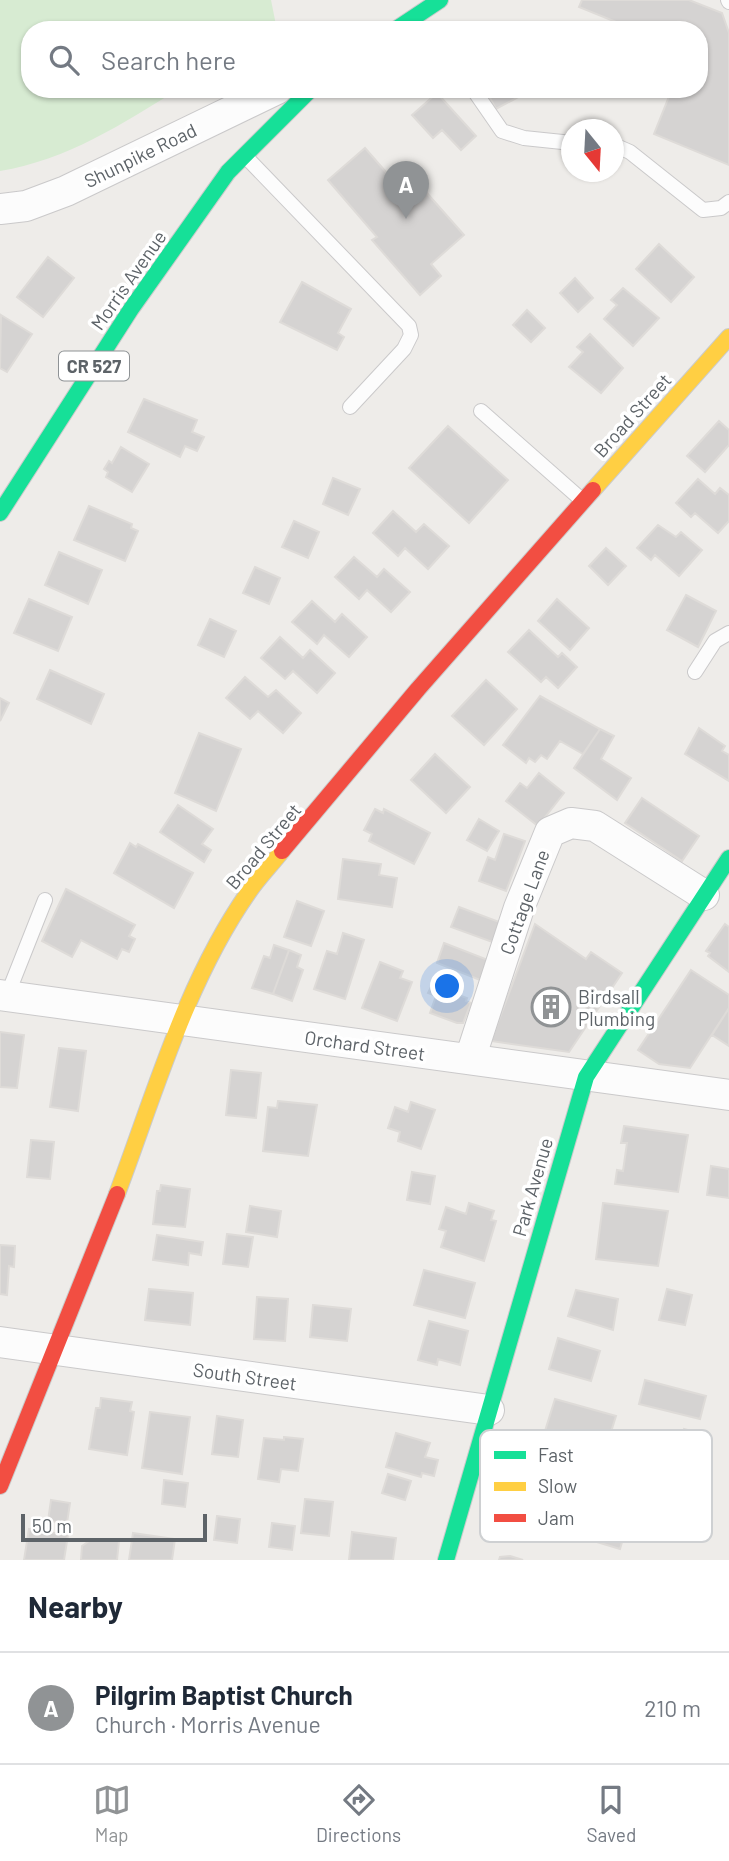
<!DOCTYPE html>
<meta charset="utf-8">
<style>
body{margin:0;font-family:Barlow,sans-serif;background:#f6f6f7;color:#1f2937}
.compass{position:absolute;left:561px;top:119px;width:63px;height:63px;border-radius:50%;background:#fff;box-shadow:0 2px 5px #0004;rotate:162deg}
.scale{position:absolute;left:21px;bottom:18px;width:186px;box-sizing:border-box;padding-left:7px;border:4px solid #5d6368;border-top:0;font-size:19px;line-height:24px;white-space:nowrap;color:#5d6368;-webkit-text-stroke:5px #fff;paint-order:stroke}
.you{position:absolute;left:448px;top:987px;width:24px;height:24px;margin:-18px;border:5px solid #fff;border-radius:50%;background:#1a73e8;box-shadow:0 0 0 10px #1a73e833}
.badge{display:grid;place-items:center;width:46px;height:46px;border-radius:50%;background:#909395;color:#fff;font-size:23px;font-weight:700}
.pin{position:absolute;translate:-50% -58px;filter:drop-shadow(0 2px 4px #0008)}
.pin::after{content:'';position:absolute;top:37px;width:24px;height:21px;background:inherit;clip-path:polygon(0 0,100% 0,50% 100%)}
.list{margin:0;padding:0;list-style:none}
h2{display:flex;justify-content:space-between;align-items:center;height:91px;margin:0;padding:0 28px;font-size:30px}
h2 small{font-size:23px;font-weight:400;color:#747a83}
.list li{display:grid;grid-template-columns:46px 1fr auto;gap:21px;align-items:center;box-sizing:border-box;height:112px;padding:0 28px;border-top:2px solid #e0e1e3}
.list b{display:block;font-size:26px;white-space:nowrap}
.list p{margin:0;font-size:23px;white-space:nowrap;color:#747a83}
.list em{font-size:23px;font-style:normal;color:#747a83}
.icon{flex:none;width:38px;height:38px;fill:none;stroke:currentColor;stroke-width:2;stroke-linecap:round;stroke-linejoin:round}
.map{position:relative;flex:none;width:729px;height:1560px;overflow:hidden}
.search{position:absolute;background:#fff;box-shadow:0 2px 5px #0004;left:21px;right:21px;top:21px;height:77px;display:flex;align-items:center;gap:18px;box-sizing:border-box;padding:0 24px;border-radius:28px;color:#747a83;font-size:26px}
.sheet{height:203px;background:#fff}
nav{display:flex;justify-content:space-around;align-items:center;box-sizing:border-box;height:98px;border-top:2px solid #e0e1e3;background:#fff;font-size:19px;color:#747a83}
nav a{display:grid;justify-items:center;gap:4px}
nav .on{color:#909395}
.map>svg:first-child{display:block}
.green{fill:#d7ebd2}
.building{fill:#d5d3d2;stroke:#dedbd8;stroke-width:2}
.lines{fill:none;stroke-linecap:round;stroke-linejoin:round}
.lane-casing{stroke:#cac9ca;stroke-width:16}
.street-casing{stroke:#cac9ca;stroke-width:32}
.fast-casing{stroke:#cacbcb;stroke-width:18}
.slow-casing{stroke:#cacbcb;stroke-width:18}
.jam-casing{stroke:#cacbcb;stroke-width:18}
.lane{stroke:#fcfcfc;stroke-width:14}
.street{stroke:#fcfcfc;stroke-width:30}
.fast{stroke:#16e098;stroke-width:16}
.slow{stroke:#ffcf43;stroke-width:16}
.jam{stroke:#f24e42;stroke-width:16}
.labels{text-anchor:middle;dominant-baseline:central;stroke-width:7;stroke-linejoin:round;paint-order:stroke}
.shield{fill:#fff;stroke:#8e9295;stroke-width:2}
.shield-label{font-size:18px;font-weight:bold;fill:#5d6368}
.street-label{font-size:19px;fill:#5d6368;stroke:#fff}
.poi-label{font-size:19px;fill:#5d6368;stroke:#fff;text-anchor:start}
.key{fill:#fff;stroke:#ced0d2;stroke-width:2}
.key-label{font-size:19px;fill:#5d6368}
</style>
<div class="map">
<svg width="729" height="1560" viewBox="0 0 729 1560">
<rect width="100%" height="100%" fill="#eeece9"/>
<!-- green -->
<path class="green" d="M0,0H271L277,30H30V89H179C122,124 67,160 0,171Z"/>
<!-- building -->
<path class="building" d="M582,0H689L722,13L729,33V165L654,134L672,89H699V30H612L621,24L579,7Z
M485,89H533L496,109Z
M437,93L476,136L461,150L442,130L433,138L412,115Z
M365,148L413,203L426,192L464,235L431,264L441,276L420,295L372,240L377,237L328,180Z
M659,244L694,277L671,302L636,269Z
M48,257L74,278L43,317L17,297Z
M575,278L593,298L578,312L560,293Z
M302,282L351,309L338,333L344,337L337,350L280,322Z
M623,288L659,318L633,346L604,319L617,305L611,300Z
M527,310L545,328L531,342L513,325Z
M1,315L32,334L7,372L0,368Z
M590,334L623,368L601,393L569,367L583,352L577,347Z
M144,399L197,420L192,432L204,437L197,451L185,446L180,457L128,432Z
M719,421L729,430V445L705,472L687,456Z
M448,426L508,480L469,523L409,468Z
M121,447L149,464L132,492L106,477L108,472L104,469L109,461L112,463Z
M333,478L360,489L348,515L323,504Z
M698,479L715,494L720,488L729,495V521L718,533L695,513L691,517L676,503Z
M89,506L132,524L131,528L138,531L125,561L74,540Z
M393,511L416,532L424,524L449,546L428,569L405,548L398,556L373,533Z
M294,521L319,532L308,558L282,547Z
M658,525L676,537L681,532L702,550L679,576L655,555L651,560L637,548Z
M606,548L626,566L608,585L589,566Z
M59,552L102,570L88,604L45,585Z
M354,557L377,577L384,569L410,592L391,612L367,590L359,599L335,577Z
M255,567L280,578L269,604L243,593Z
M686,595L716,611L698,647L667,630Z
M29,599L72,617L58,651L14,633Z
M557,599L589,628L570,650L538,621Z
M312,601L335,622L342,614L367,637L349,657L324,635L317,644L292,622Z
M210,619L236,631L224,657L198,645Z
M529,630L558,657L562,653L577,667L558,688L546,677L541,682L508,652Z
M280,637L303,658L310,650L335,673L317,693L293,671L285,679L261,658Z
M50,670L104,694L91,724L37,699Z
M245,677L268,697L276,690L301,713L283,733L258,711L250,719L226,698Z
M486,680L517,709L484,745L452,716Z
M540,696L600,729L583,754L560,741L547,759L541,755L535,762L529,758L526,763L503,745Z
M0,698L9,703L0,721Z
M699,728L725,746L722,751L729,755V781L685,754Z
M600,729L614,736L601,759L631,778L617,800L574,768Z
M199,733L241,749L216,811L175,793Z
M435,754L470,787L446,813L411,780Z
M539,773L564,793L538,826L506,801L520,783L527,788Z
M642,798L699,836L682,861L625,823Z
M178,805L213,829L202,844L211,850L204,862L160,832Z
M375,809L383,813L384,809L430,833L414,864L369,841L372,834L364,830Z
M479,819L499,831L487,851L467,840Z
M504,834L525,841L506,891L479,881L488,857L495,860Z
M130,843L136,847L138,844L193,873L174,908L114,873Z
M343,859L381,864L379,875L397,878L392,907L338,899Z
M66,889L135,925L129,936L135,939L129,952L122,949L117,959L81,940L72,957L42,941Z
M297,901L324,911L311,946L284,937Z
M459,907L502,923L495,943L451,927Z
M535,924L586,959L591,952L622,973L569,1052L491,1041Z
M725,924L729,927V972L708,956L710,953L706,951Z
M343,933L364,940L345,999L314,989L327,951L337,954Z
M444,943L488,960L480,980L437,963Z
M274,945L289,950L273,994L252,988L264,956L270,958Z
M289,950L301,955L297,967L303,970L292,1001L273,994Z
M380,962L403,971L400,978L412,982L397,1021L362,1008Z
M691,970L729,995V1008L690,1068L659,1064L638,1050Z
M432,985L467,998L466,1001L471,1003L463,1023H457L430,1013L436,996L428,993Z
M729,1008V1046L712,1035Z
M0,1032L24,1035L17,1088L0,1087Z
M59,1048L86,1051L78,1111L50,1107Z
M231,1070L261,1073L256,1118L226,1115Z
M278,1101L317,1105L308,1156L263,1151L268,1107L277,1108Z
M411,1102L435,1110L421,1149L398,1141L400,1132L388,1128L395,1107L408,1112Z
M624,1126L688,1135L678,1192L615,1184L617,1170L623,1171L627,1143H621Z
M31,1140L54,1142L50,1179L27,1177Z
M711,1166L729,1169V1198L707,1195Z
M412,1172L435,1176L430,1204L407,1200Z
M161,1185L190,1189L185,1227L153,1224L157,1191H160Z
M469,1203L494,1211L491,1220L496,1221L484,1261L441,1247L446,1231L439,1229L446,1207L466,1214Z
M603,1203L668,1211L658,1266L596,1259Z
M250,1206L281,1211L277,1237L246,1232Z
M227,1234L253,1237L248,1267L223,1264Z
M157,1235L203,1242L201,1255L189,1253L188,1265L153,1260Z
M0,1245L15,1246L14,1267L9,1266L7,1295L0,1294Z
M424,1270L475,1283L465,1318L414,1305Z
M149,1289L193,1293L190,1325L145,1320Z
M667,1289L692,1295L685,1325L659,1320Z
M576,1290L618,1299L613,1330L568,1316Z
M257,1297L288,1299L285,1341L254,1339Z
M313,1305L351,1309L347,1341L310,1337Z
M429,1321L468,1331L460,1365L438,1359L437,1365L418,1360Z
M558,1338L600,1351L591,1381L549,1369Z
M645,1380L706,1396L700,1419L639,1404Z
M101,1398L132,1402L130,1411L134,1412L127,1455L89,1449L96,1408H100Z
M555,1399L616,1416L606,1448L545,1431Z
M150,1412L190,1417L182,1474L142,1468Z
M217,1416L243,1420L238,1457L212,1454Z
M684,1429L709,1436L701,1461L677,1454Z
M396,1433L430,1443L425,1457L438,1460L434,1476L422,1473L421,1477L386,1467Z
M284,1437L303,1439L298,1471L281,1469L279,1482L258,1479L264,1438L284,1440Z
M388,1474L411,1481L405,1500L382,1493Z
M164,1480L188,1483L185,1507L162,1504Z
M305,1499L333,1502L329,1536L301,1533Z
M51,1500L70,1503L67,1523L48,1521Z
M217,1516L240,1519L237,1543L214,1540Z
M604,1518L627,1525L620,1549L597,1542Z
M272,1523L295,1526L292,1550L269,1547Z
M29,1529L68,1535L64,1560H24Z
M352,1532L396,1538L393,1560H349Z
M133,1533L175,1539L172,1560H129Z
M92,1539L119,1541L117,1560H81L82,1546Z
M510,1556L523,1560H499L500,1557Z"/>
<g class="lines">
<defs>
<path id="lane" d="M728,0L729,2
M473,89L502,131L524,138L572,143
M614,145L630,152L703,210L721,208L729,202
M245,156L409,326L411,335L404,349L350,407
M481,411L583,501
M695,672L715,641L729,633
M7,996L45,900"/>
<path id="street" d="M0,209L26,206L66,191L277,89
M0,995L729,1095
M470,1059L519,908L550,832L571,823L595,826L704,895
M0,1342L489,1410"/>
<path id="fast" d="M395,30L440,0
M0,513L131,309L228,172L311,89
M446,1560L586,1077L729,858"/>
<path id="slow" d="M593,490L729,337
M117,1194C155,1093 186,982 248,893C258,878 271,865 282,851"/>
<path id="jam" d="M282,851L418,689L593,490
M0,1486L117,1194"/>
</defs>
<!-- lane casing -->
<use href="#lane" class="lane-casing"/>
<!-- street casing -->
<use href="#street" class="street-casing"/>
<!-- fast casing -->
<use href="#fast" class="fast-casing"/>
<!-- slow casing -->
<use href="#slow" class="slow-casing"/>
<!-- jam casing -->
<use href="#jam" class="jam-casing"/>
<!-- lane -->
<use href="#lane" class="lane"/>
<!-- street -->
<use href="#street" class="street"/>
<!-- fast -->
<use href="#fast" class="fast"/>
<!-- slow -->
<use href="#slow" class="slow"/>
<!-- jam -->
<use href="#jam" class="jam"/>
</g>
<!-- icons -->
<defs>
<symbol id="building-ring" viewBox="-11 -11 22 22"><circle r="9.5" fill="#fff" stroke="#909395" stroke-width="1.5"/><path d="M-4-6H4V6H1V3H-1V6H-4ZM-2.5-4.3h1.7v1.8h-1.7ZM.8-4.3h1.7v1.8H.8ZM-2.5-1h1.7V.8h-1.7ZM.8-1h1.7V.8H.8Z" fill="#909395"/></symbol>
</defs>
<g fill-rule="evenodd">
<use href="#building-ring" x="529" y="985" width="44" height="44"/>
</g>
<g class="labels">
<!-- shield labels -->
<rect class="shield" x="59" y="351.5" width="70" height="29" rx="5"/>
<g class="shield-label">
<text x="94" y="366">CR 527</text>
</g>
<!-- street labels -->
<g class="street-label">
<text transform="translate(140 155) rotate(-26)">Shunpike Road</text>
<text transform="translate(128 280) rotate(-55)">Morris Avenue</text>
<text transform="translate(632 415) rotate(-48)">Broad Street</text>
<text transform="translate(263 846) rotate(-50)">Broad Street</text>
<text transform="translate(524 902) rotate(-70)">Cottage Lane</text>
<text transform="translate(365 1045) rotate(8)">Orchard Street</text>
<text transform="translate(532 1187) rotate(-74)">Park Avenue</text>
<text transform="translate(245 1376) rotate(8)">South Street</text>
</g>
<!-- poi labels -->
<g class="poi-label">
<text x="578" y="996">Birdsall<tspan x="578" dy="22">Plumbing</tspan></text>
</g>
</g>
<!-- legend -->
<rect x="480" y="1430" width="232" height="112" rx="10" class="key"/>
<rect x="494" y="1451" width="32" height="8" fill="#16e098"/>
<rect x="494" y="1482" width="32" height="9" fill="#ffcf43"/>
<rect x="494" y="1514" width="32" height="8" fill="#f24e42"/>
<g class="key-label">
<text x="538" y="1462">Fast</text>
<text x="538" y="1493">Slow</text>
<text x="538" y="1525">Jam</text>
</g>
</svg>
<svg class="compass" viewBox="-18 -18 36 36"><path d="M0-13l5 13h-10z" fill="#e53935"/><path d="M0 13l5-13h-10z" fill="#747a83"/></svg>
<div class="scale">50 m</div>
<div class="you"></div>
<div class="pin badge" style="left:406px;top:219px">A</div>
<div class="search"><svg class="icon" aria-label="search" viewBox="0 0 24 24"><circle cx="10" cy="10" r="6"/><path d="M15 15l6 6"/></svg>Search here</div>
</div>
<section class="sheet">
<h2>Nearby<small></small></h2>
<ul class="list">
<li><span class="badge">A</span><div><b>Pilgrim Baptist Church</b><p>Church · Morris Avenue</p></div><em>210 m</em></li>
</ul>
</section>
<nav>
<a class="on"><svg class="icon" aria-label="map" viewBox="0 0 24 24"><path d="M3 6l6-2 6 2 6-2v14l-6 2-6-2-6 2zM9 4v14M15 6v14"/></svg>Map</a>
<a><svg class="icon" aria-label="directions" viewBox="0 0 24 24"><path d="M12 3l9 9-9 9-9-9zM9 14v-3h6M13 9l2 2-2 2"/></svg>Directions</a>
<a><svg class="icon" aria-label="saved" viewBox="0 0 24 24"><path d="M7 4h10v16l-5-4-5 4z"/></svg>Saved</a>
</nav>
